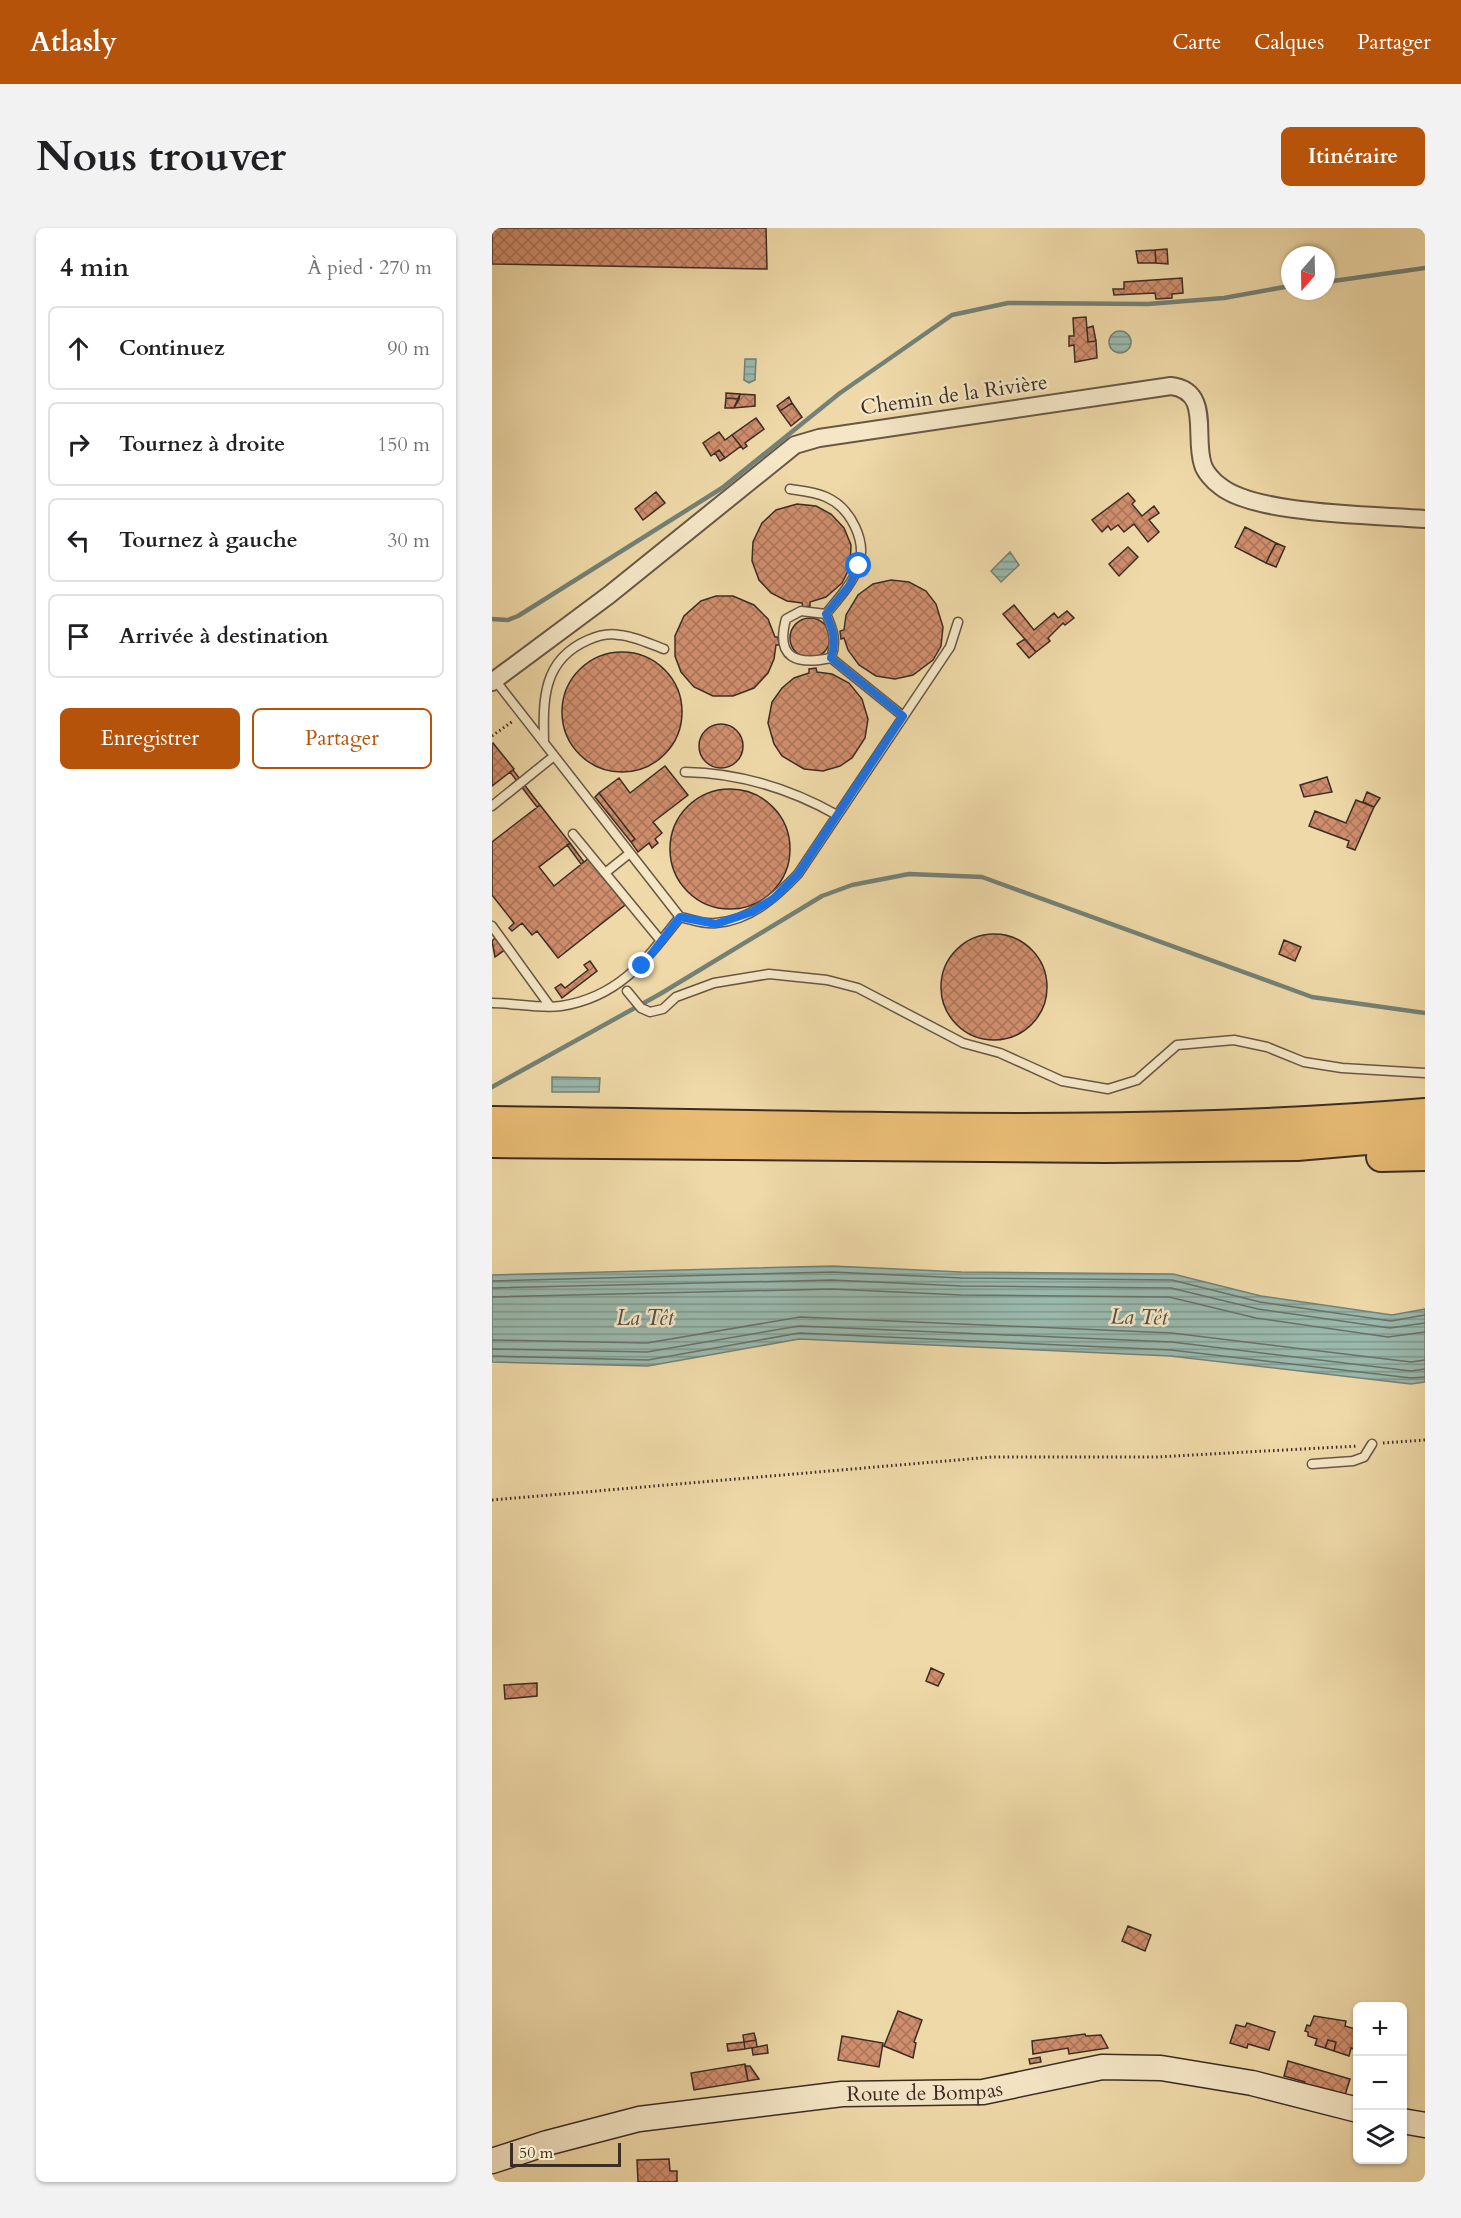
<!DOCTYPE html>
<html lang="fr">
<meta charset="utf-8">
<style>
body{margin:0;font-family:Cardo,serif;background:#f2f2f2;color:#202124}
.controls{position:absolute;right:18px;bottom:18px;display:grid;overflow:hidden;border-radius:9px;box-shadow:0 2px 4px #0004}
.controls button{width:54px;height:54px;display:grid;place-items:center;padding:0;border:0;border-bottom:2px solid #e0e0e0;background:#fff;color:#202124;font:30px sans-serif}
.compass{position:absolute;left:789px;top:18px;width:54px;height:54px;border-radius:50%;background:#fff;box-shadow:0 2px 4px #0004;rotate:200deg}
.scale{position:absolute;left:18px;bottom:15px;width:111px;box-sizing:border-box;padding-left:6px;border:3px solid #3b2c24;border-top:0;font-size:16px;line-height:21px;white-space:nowrap;color:#3b2c24;-webkit-text-stroke:4px #f5e6c6;paint-order:stroke}
.stop{position:absolute;width:18px;height:18px;margin:-14px;border:4px solid #1a73e8;border-radius:50%;background:#fff}
.stop.end{background:#1a73e8;border-color:#fff;box-shadow:0 2px 6px #0008}
.list{margin:0;padding:0;list-style:none}
h2{display:flex;justify-content:space-between;align-items:center;height:78px;margin:0;padding:0 24px;font-size:26px}
h2 small{font-size:20px;font-weight:400;color:#757577}
.list li{display:grid;grid-template-columns:39px 1fr auto;gap:18px;align-items:center;box-sizing:border-box;height:84px;margin:0 12px 12px;padding:0 12px;border:2px solid #e0e0e0;border-radius:9px}
.list b{display:block;font-size:22px;white-space:nowrap}
.list em{font-size:20px;font-style:normal;color:#757577}
.actions{display:flex;gap:12px;padding:18px 24px}
.actions a{flex:1;padding:14px 0;border:2px solid #b45309;border-radius:9px;text-align:center;font-size:21px;color:#b45309}
.actions .main{background:#b45309;color:#fff}
.icon{flex:none;width:33px;height:33px;fill:none;stroke:currentColor;stroke-width:2;stroke-linecap:round;stroke-linejoin:round}
.map{position:relative;flex:none;width:933px;height:1954px;overflow:hidden;border-radius:9px}
header{display:flex;align-items:center;gap:36px;box-sizing:border-box;height:84px;padding:0 30px;background:#b45309;color:#fff}
header strong{font-size:28px}
nav{display:flex;gap:33px;margin-inline-start:auto;font-size:21px}
.intro{display:flex;align-items:center;justify-content:space-between;box-sizing:border-box;height:144px;padding:0 36px}
h1{margin:0;font-size:42px}
.button{padding:15px 27px;border-radius:9px;background:#b45309;color:#fff;font-size:21px;font-weight:700}
main{display:flex;gap:36px;padding:0 36px}
aside{flex:1;background:#fff;border-radius:9px;box-shadow:0 2px 4px #0004}
.map>svg:first-child{display:block}
.water{fill:url(#water-rules);stroke:#748177;stroke-width:1.5}
.lines{fill:none;stroke-linecap:round;stroke-linejoin:round}
.shore{stroke:#6a7269;stroke-width:1.5}
.stream{stroke:#748177;stroke-width:4.5}
.building{fill:url(#building-cross-hatch);stroke:#3b2c24;stroke-width:1.5}
.service-casing{stroke:#685745;stroke-width:11}
.minor-casing{stroke:#685745;stroke-width:20}
.secondary-casing{stroke:#3b2c24;stroke-width:27}
.trunk-casing{stroke:#3b2c24;stroke-width:32}
.path{stroke:#3b2c24;stroke-width:3;stroke-dasharray:1.5 3;stroke-linecap:butt}
.service{stroke:#f5e6c6;stroke-width:8}
.minor{stroke:#f5e6c6;stroke-width:16}
.secondary{stroke:#f5e6c6;stroke-width:24}
.trunk{stroke:#e8bc74;stroke-width:28}
.route{stroke:#1a73e8;stroke-width:8}
.labels{text-anchor:middle;dominant-baseline:central;stroke-width:5;stroke-linejoin:round;paint-order:stroke}
.street-label{font-size:21px;fill:#3b2c24;stroke:#f5e6c6}
.water-label{font-size:22px;font-style:italic;fill:#534f46;stroke:#f5e6c6}
</style>
<header>
<strong>Atlasly</strong>
<nav><a>Carte</a><a>Calques</a><a>Partager</a></nav>
</header>
<div class="intro"><h1>Nous trouver</h1><a class="button">Itinéraire</a></div>
<main>
<aside>
<h2>4 min<small>À pied · 270 m</small></h2>
<ul class="list">
<li><svg class="icon" aria-label="ahead" viewBox="0 0 24 24"><path d="M12 20V5M6 11l6-6 6 6"/></svg><div><b>Continuez</b></div><em>90 m</em></li>
<li><svg class="icon" aria-label="right" viewBox="0 0 24 24"><path d="M7 20v-9h11M14 6l5 5-5 5"/></svg><div><b>Tournez à droite</b></div><em>150 m</em></li>
<li><svg class="icon" aria-label="left" viewBox="0 0 24 24"><path d="M17 20v-9H6M10 6l-5 5 5 5"/></svg><div><b>Tournez à gauche</b></div><em>30 m</em></li>
<li><svg class="icon" aria-label="arrive" viewBox="0 0 24 24"><path d="M6 21V4h12l-3 4 3 4H6"/></svg><div><b>Arrivée à destination</b></div></li>
</ul>
<div class="actions"><a class="main">Enregistrer</a><a>Partager</a></div>
</aside>
<div class="map">
<svg width="933" height="1954" viewBox="0 0 933 1954">
<defs>
<pattern id="water-rules" width="6" height="5" patternUnits="userSpaceOnUse" patternTransform="scale(1.5)"><rect width="6" height="5" fill="#9ab9ae"/><path d="M0 2.5h6" fill="none" stroke="#7f978d"/></pattern>
<pattern id="building-cross-hatch" width="8" height="8" patternUnits="userSpaceOnUse" patternTransform="scale(1.5)"><rect width="8" height="8" fill="#d08e6d"/><path d="M0 0l8 8M0 8l8-8" fill="none" stroke="#aa7459"/></pattern>
</defs>
<rect width="100%" height="100%" fill="#efd9a8"/>
<filter id="stains"><feTurbulence type="fractalNoise" baseFrequency=".00333" numOctaves="4"/><feColorMatrix values="0 0 0 0 .2 0 0 0 0 .09 0 0 0 0 .02 0 0 0 .5 -.17"/></filter>
<radialGradient id="worn" r=".72"><stop offset=".6" stop-color="#630" stop-opacity="0"/><stop offset="1" stop-color="#630" stop-opacity=".3"/></radialGradient>
<!-- water -->
<path class="water" d="M617 114a11 11 0 1 1 22 0a11 11 0 1 1-22 0Z
M253,131H264L263,152L257,155L252,152Z
M518,324L527,337L509,354L499,343Z
M60,849L108,850L107,864H60Z
M341,1038L469,1044L681,1046L769,1068L900,1087L933,1081V1154L919,1156L678,1128L307,1111L156,1138L0,1134V1047Z"/>
<g class="lines">
<!-- shore -->
<path class="shore" d="M0,1053L341,1044L469,1050L680,1052L768,1074L899,1093L933,1087
M0,1060L340,1052L469,1058L679,1060L766,1081L898,1100L933,1095
M0,1069L340,1061L469,1067L677,1069L764,1090L896,1109L933,1104
M0,1112L155,1115L308,1089L680,1105L919,1134L933,1132
M0,1121L155,1124L307,1098L680,1114L919,1143L933,1141
M0,1128L156,1132L307,1105L679,1122L919,1150L933,1149"/>
<!-- stream -->
<path class="stream" d="M834,54L933,40
M0,391L16,392L26,388L230,260L348,165L460,87L516,75L656,76L732,70L798,58
M0,859L168,766L330,668L360,657L417,646L490,649L820,769L933,785"/>
</g>
<!-- building -->
<path class="building" d="M0,0H274L275,41L0,36Z
M675,21L676,36L664,35L663,22Z
M663,22L664,35H646L644,23Z
M690,50L691,65L680,66V70L664,71L663,65L622,67L621,61H632V54Z
M594,89L596,114L604,113L605,130L583,134L582,117L577,118V108H582L581,90Z
M601,98L604,113L596,114L595,100Z
M234,165L248,166L247,171L234,170Z
M248,166L263,167V178L242,180Z
M297,169L300,175L288,183L285,178Z
M234,170L247,171L242,180H233Z
M300,175L310,189L299,198L288,183Z
M264,190L272,201L253,215L255,218L251,221L240,207Z
M227,204L233,212L240,207L249,218L233,230L227,222L219,228L211,215Z
M227,222L233,230L228,233L223,225Z
M164,264L173,275L151,292L143,281Z
M636,265L643,273L640,276L650,288L662,278L667,285L657,292L667,304L656,314L642,296L632,304L626,297L619,302L616,298L610,304L600,292Z
M305,276L324,278L339,286L352,300L359,317L358,339L350,355L334,369L318,374V378L311,379L310,375L295,373L279,365L267,352L260,333L261,314L270,295L284,282Z
M753,299L784,315L774,335L743,319Z
M784,315L793,319L784,339L774,335Z
M636,319L646,329L627,348L617,336Z
M399,352L417,354L434,363L444,376L451,399L449,418L441,432L421,447L403,451L384,448L367,437L356,422L352,410L349,411L348,403L352,402L354,387L366,367L381,356Z
M224,368H241L262,377L276,391L283,409H286L287,417H284L282,431L276,445L262,460L241,468H221L202,459L189,444L183,428V408L192,388L209,373Z
M522,377L542,402L562,385L566,390L575,383L582,390L573,397L571,395L556,410L558,413L544,424L511,386Z
M298 410a20 20 0 1 1 40 0a20 20 0 1 1-40 0Z
M533,411L544,424L537,430L525,416Z
M70 484a60 60 0 1 1 120 0a60 60 0 1 1-120 0Z
M324,440L325,444L340,446L357,455L370,471L376,491L373,510L360,530L348,538L331,543L312,541L290,528L282,516L276,495L280,474L290,460L302,450L317,445V441Z
M207 518a22 22 0 1 1 44 0a22 22 0 1 1-44 0Z
M1,515L22,541L0,558V516Z
M173,538L196,567L161,594L170,605L163,611L166,615L160,620L157,615L146,624L139,614L143,611L107,565L127,550L138,565Z
M21,542L48,577L45,579L18,544Z
M835,549L840,564L812,569L808,557Z
M178 621a60 60 0 1 1 120 0a60 60 0 1 1-120 0Z
M875,564L888,570L882,579L871,574Z
M107,565L143,611L139,614L103,569Z
M864,572L882,579L863,622L855,619L857,613L817,598L823,583L854,595Z
M48,577L78,615L47,639L62,658L97,630L133,677L66,730L45,703L40,707L30,695L20,703L17,700L22,695L0,667V614Z
M78,615L92,634L89,636L75,617Z
M449 759a53 53 0 1 1 106 0a53 53 0 1 1-106 0Z
M4,709L14,721L3,729L0,713Z
M792,712L809,719L803,733L787,726Z
M98,733L105,743L70,770L63,760L69,756L73,760L96,742L92,737Z
M439,1440L452,1446L446,1458L434,1453Z
M45,1455V1468L13,1471L12,1457Z
M636,1698L659,1707L653,1723L630,1713Z
M406,1783L430,1792L422,1814L424,1815L421,1830L392,1818Z
M822,1788L854,1793L853,1798L866,1802L865,1822L859,1820L857,1828L842,1823L844,1814L836,1812L833,1820L823,1817L825,1811L816,1808V1804L813,1803L815,1797L818,1798Z
M755,1795L783,1804L777,1822L756,1816L755,1820L738,1815L744,1797L753,1799Z
M262,1805L264,1812L252,1814L251,1807Z
M593,1806L594,1808L609,1807L616,1820L577,1826L576,1820L541,1826L540,1813Z
M350,1808L391,1815L387,1839L346,1832Z
M264,1812L265,1819L253,1821L252,1814Z
M836,1812L844,1814L842,1823L833,1820Z
M252,1814L253,1821L236,1823L235,1816Z
M275,1817L276,1825L261,1827L260,1820Z
M548,1829L549,1834L538,1836L537,1831Z
M796,1833L858,1851L853,1867L812,1857L813,1854L792,1848Z
M253,1836L256,1853L202,1862L199,1845Z
M253,1838H258L267,1851L256,1853Z
M177,1931L178,1943H185V1954H146L145,1932Z"/>
<g class="lines">
<defs>
<path id="service" d="M298,261C311,263 323,264 334,269C359,280 376,314 366,340C359,357 346,371 334,386
M339,430C345,414 341,401 334,386L309,383L294,391C283,431 305,437 339,430L411,488
M3,452L188,689C199,691 213,697 224,695C259,692 284,669 306,646L458,419L466,394
M52,515C51,472 50,432 96,412C105,408 117,405 127,407C142,408 158,416 172,421
M193,544C248,545 297,560 345,587
M0,578L62,528
M81,606L169,713
M113,645L138,625
M0,698L57,777
M135,763L149,780L158,784L171,781L184,769L222,755L277,746L335,752L366,760L471,815L508,825L570,853L616,861L645,852L685,817L742,812L775,819L812,834L850,840L933,845
M0,775C20,775 50,781 69,778C127,769 154,732 188,689
M820,1236L861,1233L872,1229L880,1216"/>
<path id="minor" d="M0,454L117,367L303,217L327,210L679,158C720,163 701,209 711,237C713,244 722,254 728,258C763,287 884,287 933,291"/>
<g id="secondary">
<path d="M910,1893L933,1897"/>
<path id="s1" d="M0,1933L55,1915L147,1891L350,1866L491,1864L610,1839L669,1840L760,1855L866,1882"/>
</g>
<path id="trunk" d="M0,893C311,896 623,911 933,885
M0,915L614,920L805,918L933,907
M889,929L933,928"/>
</defs>
<!-- service casing -->
<use href="#service" class="service-casing"/>
<!-- minor casing -->
<use href="#minor" class="minor-casing"/>
<!-- secondary casing -->
<use href="#secondary" class="secondary-casing"/>
<!-- trunk casing -->
<use href="#trunk" class="trunk-casing"/>
<!-- path -->
<path class="path" d="M0,508L21,493
M891,1215L933,1212
M0,1272L500,1229H664L866,1218"/>
<!-- service -->
<use href="#service" class="service"/>
<!-- minor -->
<use href="#minor" class="minor"/>
<!-- secondary -->
<use href="#secondary" class="secondary"/>
<!-- trunk -->
<use href="#trunk" class="trunk"/>
</g>
<g class="lines">
<!-- route -->
<path class="route" d="M150,738L188,689L224,696L260,684L281,671L306,646L411,488L339,430C345,414 341,401 334,386L357,358L367,338"/>
</g>
<g class="labels">
<!-- street labels -->
<g class="street-label">
<text transform="translate(462 167) rotate(-8)">Chemin de la Rivière</text>
<text stroke="none"><textPath href="#s1" startOffset="440">Route de Bompas</textPath></text>
</g>
<!-- water labels -->
<g class="water-label">
<text transform="translate(647 1089) rotate(1)">La Têt</text>
<text x="153" y="1090">La Têt</text>
</g>
</g>
<rect width="100%" height="100%" filter="url(#stains)"/>
<rect width="100%" height="100%" fill="url(#worn)"/>
</svg>
<div class="controls">
<button>+</button>
<button>−</button>
<button><svg class="icon" aria-label="layers" viewBox="0 0 24 24"><path d="M12 4l9 5-9 5-9-5zM3 14l9 5 9-5"/></svg></button>
</div>
<svg class="compass" viewBox="-18 -18 36 36"><path d="M0-13l5 13h-10z" fill="#e53935"/><path d="M0 13l5-13h-10z" fill="#757577"/></svg>
<div class="scale">50 m</div>
<div class="stop" style="left:367px;top:338px"></div>
<div class="stop end" style="left:150px;top:738px"></div>
</div>
</main>
